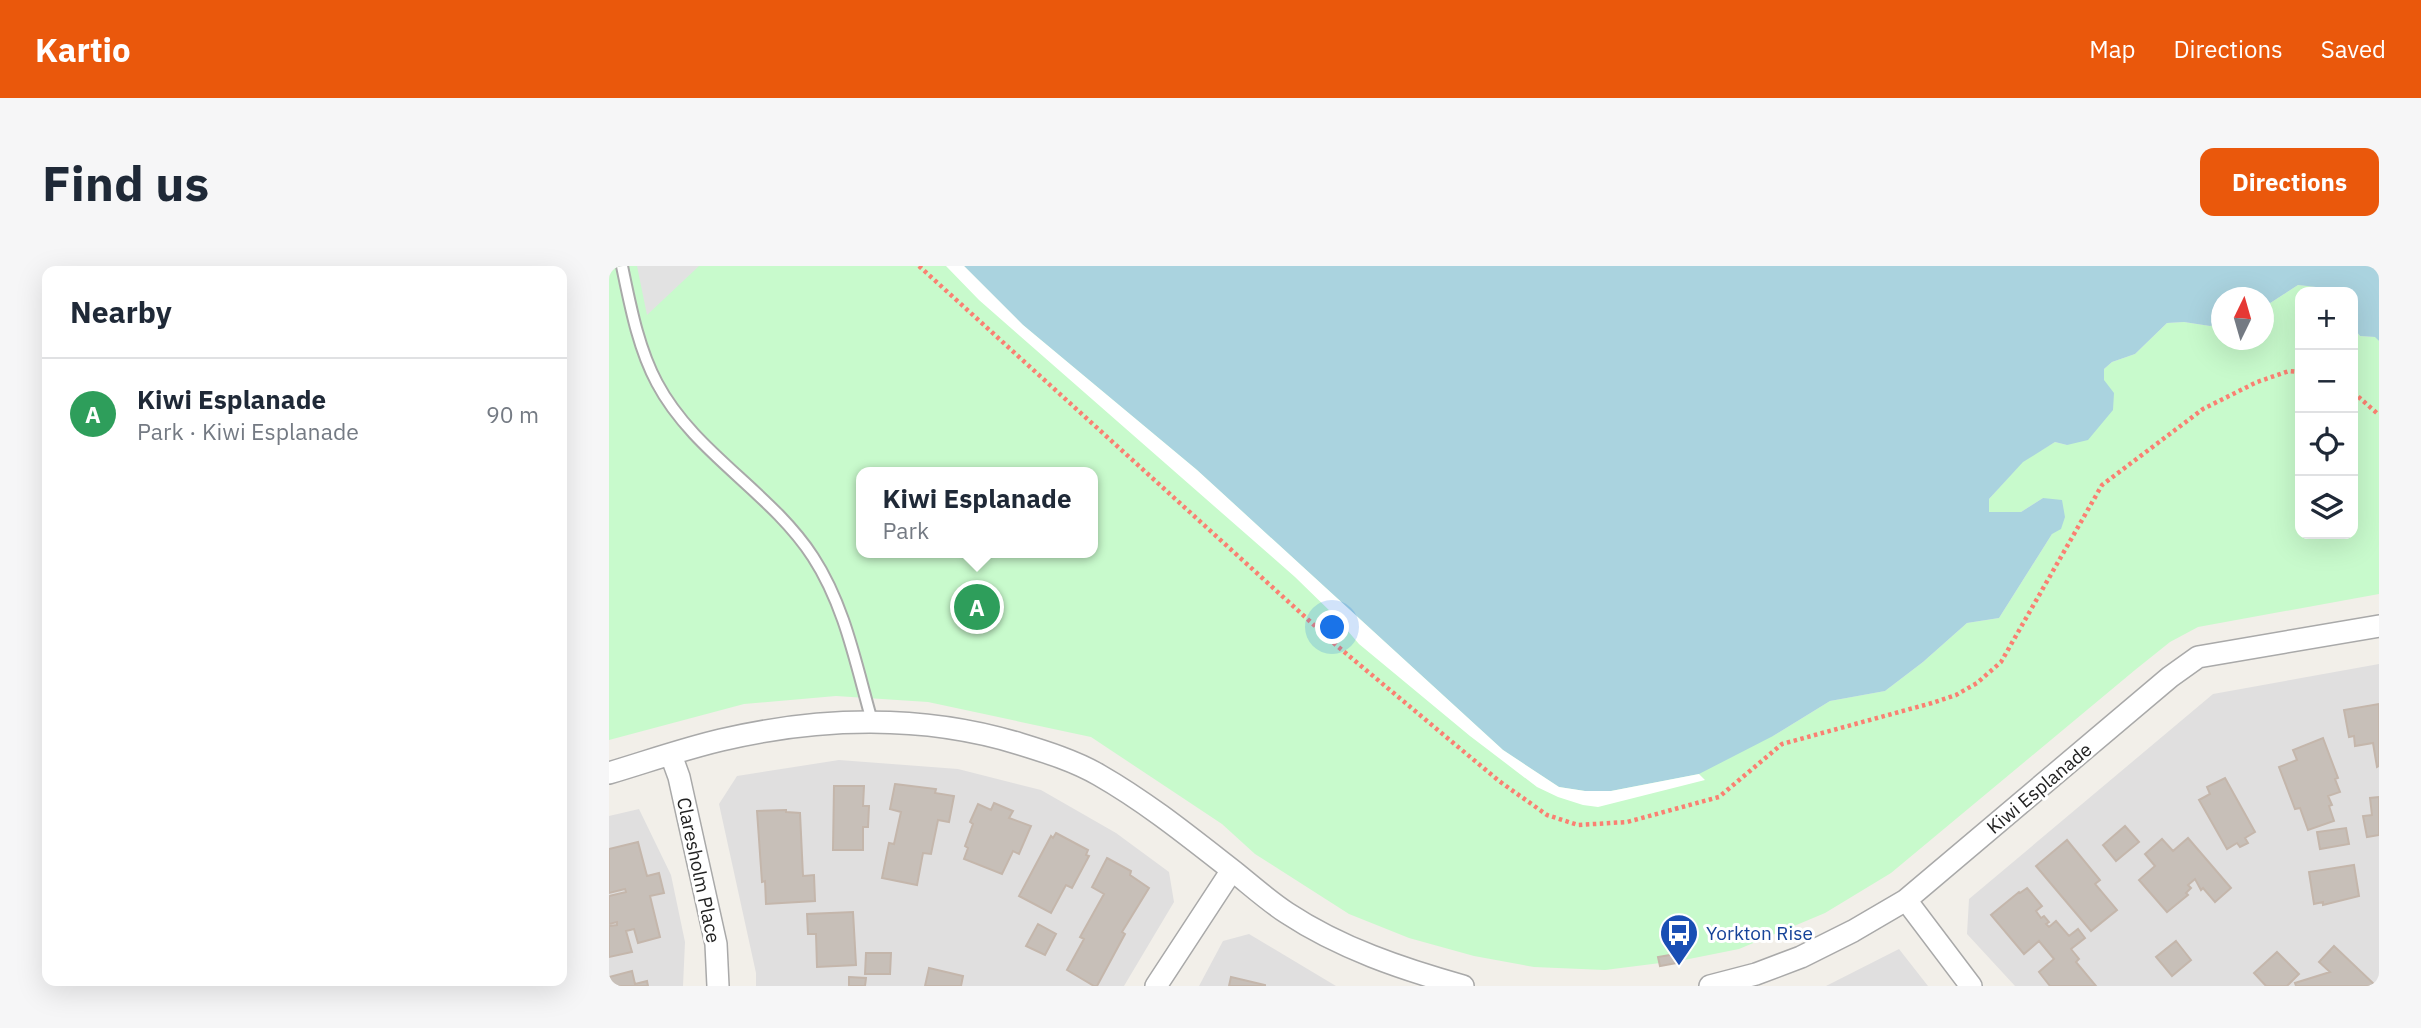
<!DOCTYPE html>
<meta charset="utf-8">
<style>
body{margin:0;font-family:"IBM Plex Sans",sans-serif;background:#f6f6f7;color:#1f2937}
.controls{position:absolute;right:21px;top:21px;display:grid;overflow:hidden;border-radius:14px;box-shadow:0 7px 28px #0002}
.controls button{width:63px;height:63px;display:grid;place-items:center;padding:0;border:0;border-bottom:2px solid #e0e1e3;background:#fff;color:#1f2937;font:35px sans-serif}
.compass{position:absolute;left:1602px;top:21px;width:63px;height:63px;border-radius:50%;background:#fff;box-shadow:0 7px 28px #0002;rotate:5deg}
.you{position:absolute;left:724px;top:362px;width:24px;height:24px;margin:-18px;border:5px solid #fff;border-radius:50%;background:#1a73e8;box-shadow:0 0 0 10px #1a73e833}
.badge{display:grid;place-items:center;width:46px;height:46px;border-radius:50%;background:#ea580c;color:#fff;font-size:23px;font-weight:700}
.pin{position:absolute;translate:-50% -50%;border:4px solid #fff;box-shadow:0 2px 7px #0006}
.popup{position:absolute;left:247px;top:201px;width:242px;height:91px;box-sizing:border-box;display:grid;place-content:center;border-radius:14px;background:#fff;filter:drop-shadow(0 2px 5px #0005);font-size:23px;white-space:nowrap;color:#747a83}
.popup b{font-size:26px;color:#1f2937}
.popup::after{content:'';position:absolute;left:50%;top:100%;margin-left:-14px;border:14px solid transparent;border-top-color:#fff}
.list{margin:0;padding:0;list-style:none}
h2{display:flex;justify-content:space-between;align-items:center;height:91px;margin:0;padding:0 28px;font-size:30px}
h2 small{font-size:23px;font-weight:400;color:#747a83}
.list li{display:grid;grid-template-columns:46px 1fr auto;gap:21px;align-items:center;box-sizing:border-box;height:112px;padding:0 28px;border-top:2px solid #e0e1e3}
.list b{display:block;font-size:26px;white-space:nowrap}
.list p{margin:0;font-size:23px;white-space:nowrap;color:#747a83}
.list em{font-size:23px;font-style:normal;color:#747a83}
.icon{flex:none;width:38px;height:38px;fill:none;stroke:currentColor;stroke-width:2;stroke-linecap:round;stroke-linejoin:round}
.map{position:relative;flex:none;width:1770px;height:720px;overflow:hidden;border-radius:14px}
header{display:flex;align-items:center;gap:42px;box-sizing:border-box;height:98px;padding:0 35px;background:#ea580c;color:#fff}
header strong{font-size:33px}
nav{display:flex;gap:38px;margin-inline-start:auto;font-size:24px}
.intro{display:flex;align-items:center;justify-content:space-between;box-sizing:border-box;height:168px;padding:0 42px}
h1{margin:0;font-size:49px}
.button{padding:18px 32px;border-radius:14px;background:#ea580c;color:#fff;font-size:24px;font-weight:700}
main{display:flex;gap:42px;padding:0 42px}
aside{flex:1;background:#fff;border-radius:14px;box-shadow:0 7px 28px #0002}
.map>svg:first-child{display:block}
.residential{fill:#e0dfdf}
.park{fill:#c8facc;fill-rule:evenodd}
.parking{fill:#e2e2e2}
.water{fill:#aad3df}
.pier{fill:#fff}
.building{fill:#c7bfb8;stroke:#c4b6ab;stroke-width:2}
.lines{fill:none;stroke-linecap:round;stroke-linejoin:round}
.lane-casing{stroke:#a9a9a9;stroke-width:14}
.street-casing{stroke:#a9a9a9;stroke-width:24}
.path{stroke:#fa8072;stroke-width:4.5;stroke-dasharray:3.5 3.5;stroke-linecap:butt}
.lane{stroke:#fff;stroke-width:10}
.street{stroke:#fff;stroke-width:21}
.labels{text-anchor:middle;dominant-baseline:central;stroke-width:6;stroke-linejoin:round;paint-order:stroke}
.street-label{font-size:19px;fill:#222;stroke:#fff}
.transit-label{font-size:19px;fill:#164399;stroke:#fff;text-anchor:start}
</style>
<header>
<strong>Kartio</strong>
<nav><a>Map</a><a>Directions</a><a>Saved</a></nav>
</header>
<div class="intro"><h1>Find us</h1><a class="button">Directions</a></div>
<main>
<aside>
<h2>Nearby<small></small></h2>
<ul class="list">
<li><span class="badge" style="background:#2e9e5b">A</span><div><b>Kiwi Esplanade</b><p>Park · Kiwi Esplanade</p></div><em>90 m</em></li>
</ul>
</aside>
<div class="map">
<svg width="1770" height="720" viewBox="0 0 1770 720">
<rect width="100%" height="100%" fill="#f2efe9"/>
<!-- residential -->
<path class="residential" d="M1770,398V720H1406L1358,668L1360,633L1604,428Z
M230,494L349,503L432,524L507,567L560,606L565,636L515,720H147V707L110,538L128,510Z
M30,543L62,609L76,676L74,720H0V550Z
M640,668L727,720H590L614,675Z
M1290,683L1319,720H1217Z"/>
<!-- park -->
<path class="park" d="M0,0H355L414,59L1164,470L1221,435L1276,425L1314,396L1358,357L1390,352L1443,268L1434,232L1412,246H1380V233L1414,195L1446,176L1458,179L1495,114V103L1503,96L1526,88L1558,57L1575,56L1601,60L1612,57V74H1654L1655,41L1689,19L1707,21L1712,26H1691V268H1744V61L1751,70L1767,71L1770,75V328L1589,361L1561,376L1526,404L1282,607L1216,647L1130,683L1075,694L996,704L925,701L865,690L800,672L740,648L646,588L613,558L482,471L319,436L227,430L135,438L0,474ZM252,206H484V287H252Z"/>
<!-- parking -->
<path class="parking" d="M28,0H90L38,49Z"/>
<!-- water -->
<path class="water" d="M355,0H1770V75L1766,71L1751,70L1744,61V26H1712L1707,21L1689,19L1655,41L1654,32H1612V57L1601,60L1575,56L1558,57L1526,88L1503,96L1495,103V114L1505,127L1504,144L1479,174L1458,179L1446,176L1414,196L1380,233V246H1412L1434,232L1453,234L1456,251L1452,263L1443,268L1390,352L1358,357L1314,396L1276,425L1221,435L1164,470L1090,508L1002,525H976L950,521L894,484L588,204L414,59Z"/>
<!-- pier -->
<path class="pier" d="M337,0H355L414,59L588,204L894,484L950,521L976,525H1002L1090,508L1096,514L989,541L974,539L949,531L928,521L861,470L750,378L725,349L686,311L370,34Z"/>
<!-- building -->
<path class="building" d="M1770,438V500L1768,501L1764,477L1746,480L1745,470L1740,471L1735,444Z
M1714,472L1729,512L1726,513L1731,526L1719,530L1723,539L1720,540L1725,555L1699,564L1691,542L1686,543L1670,501L1688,494L1684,484Z
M1616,512L1646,566L1636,572L1639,577L1631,581L1628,577L1618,583L1590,534L1601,528L1598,521Z
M286,518L327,523L326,527L345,530L340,556L329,554L322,588L314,587L308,619L273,612L280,577L285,578L292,546L281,543Z
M225,520H255L254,540H260L259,561H254V584H224Z
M1770,531V569L1758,571L1754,550L1763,549L1761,532Z
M385,537L404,545L400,552L422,560L410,588L404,585L393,608L355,593L359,582L356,580L364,558L361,556L369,538L382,544Z
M177,544V546L191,547L194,610L205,609L206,635L157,638L156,615L153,616L148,545Z
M1516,560L1530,576L1507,595L1494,579Z
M1737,562L1740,578L1711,583L1708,566Z
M447,567L479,584L477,589L480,590L463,622L457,619L442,647L410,630L442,570L444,572Z
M1579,572L1622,622L1606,636L1594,622L1592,624L1586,613L1579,619L1582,622L1577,627L1579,629L1558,646L1530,614L1546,600L1536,588L1553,573L1564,585Z
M1458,574L1491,614L1486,618L1508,644L1482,665L1427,600Z
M29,576L38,610L50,607L55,627L41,630L51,671L29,677L25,663L17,665L23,686L0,691V660L8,659V656L0,658V630L17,626L16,623L0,627V583Z
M498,592L522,605L521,609L540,622L513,666L516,668L488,720H485L458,704L475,673L471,671L495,628L483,621Z
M1745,599L1750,630L1714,639V636L1705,638L1700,606Z
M1418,622L1433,640L1427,645L1432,652L1435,650L1440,656L1437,658L1440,661L1447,655L1460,670L1469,663L1476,672L1462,683L1470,693L1467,696L1487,720H1441L1430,706L1445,693L1430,675L1415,688L1382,649L1410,626L1411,627Z
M244,646L247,699L208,701L207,668H199L198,648Z
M429,658L447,668L436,689L417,680Z
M1567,675L1582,694L1563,710L1547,691Z
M1725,680L1767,720H1687L1686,717L1721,706L1710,696Z
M1668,686L1690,708L1678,720H1657L1645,707Z
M257,687H282L281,708H256Z
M1067,688L1068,697L1051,700L1049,691Z
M320,702L354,710L352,720H316Z
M23,705L26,718L38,715L39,720H0V711Z
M240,711L257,712L256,720H240Z
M622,711L656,719V720H620Z"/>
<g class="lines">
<defs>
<path id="lane" d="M13,0C21,38 29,82 48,117C85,187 161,225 204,291C236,340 247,399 263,455"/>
<path id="street" d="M62,489L70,511L107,678L109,720
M0,507C37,496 74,483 112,474C210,451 314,448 411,478C437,486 466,495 490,509C539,537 583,573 628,608C644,621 661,636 678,647C731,682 793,703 854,720
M1297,634L1362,720
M547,720L623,604
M1101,720L1147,708L1192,691L1244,665L1297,634L1561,411L1589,391L1770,360"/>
</defs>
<!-- lane casing -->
<use href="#lane" class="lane-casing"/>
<!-- street casing -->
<use href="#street" class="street-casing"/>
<!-- path -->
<path class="path" d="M310,0L727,379L890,515L938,549L969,559L1018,556L1110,531L1173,478L1323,437L1347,429L1368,417L1392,396L1493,219L1594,143L1648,116L1680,105L1691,106
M1744,126L1770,149"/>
<!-- lane -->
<use href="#lane" class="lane"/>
<!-- street -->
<use href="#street" class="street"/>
</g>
<!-- icons -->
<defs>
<symbol id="bus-pin" viewBox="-11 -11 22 30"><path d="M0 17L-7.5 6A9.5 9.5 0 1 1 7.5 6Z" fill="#1a4fb4" stroke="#fff"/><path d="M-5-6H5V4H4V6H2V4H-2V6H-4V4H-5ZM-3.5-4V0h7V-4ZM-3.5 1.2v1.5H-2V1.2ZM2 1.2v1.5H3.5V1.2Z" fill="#fff"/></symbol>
</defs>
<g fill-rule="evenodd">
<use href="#bus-pin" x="1048" y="645" width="44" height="60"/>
</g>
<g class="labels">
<!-- street labels -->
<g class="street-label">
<text transform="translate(1430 522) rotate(-40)">Kiwi Esplanade</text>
<text transform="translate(90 604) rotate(78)">Claresholm Place</text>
</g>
<!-- transit labels -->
<g class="transit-label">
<text x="1097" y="667">Yorkton Rise</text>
</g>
</g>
</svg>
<div class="controls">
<button>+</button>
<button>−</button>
<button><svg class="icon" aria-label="locate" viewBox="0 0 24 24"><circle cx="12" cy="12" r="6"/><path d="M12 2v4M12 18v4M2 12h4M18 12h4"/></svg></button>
<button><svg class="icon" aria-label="layers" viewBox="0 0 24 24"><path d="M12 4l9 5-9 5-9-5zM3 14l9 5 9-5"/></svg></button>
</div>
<svg class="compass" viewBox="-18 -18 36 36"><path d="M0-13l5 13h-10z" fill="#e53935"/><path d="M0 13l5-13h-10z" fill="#747a83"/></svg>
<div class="you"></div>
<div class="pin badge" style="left:368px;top:341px;background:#2e9e5b">A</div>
<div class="popup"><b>Kiwi Esplanade</b>Park</div>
</div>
</main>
